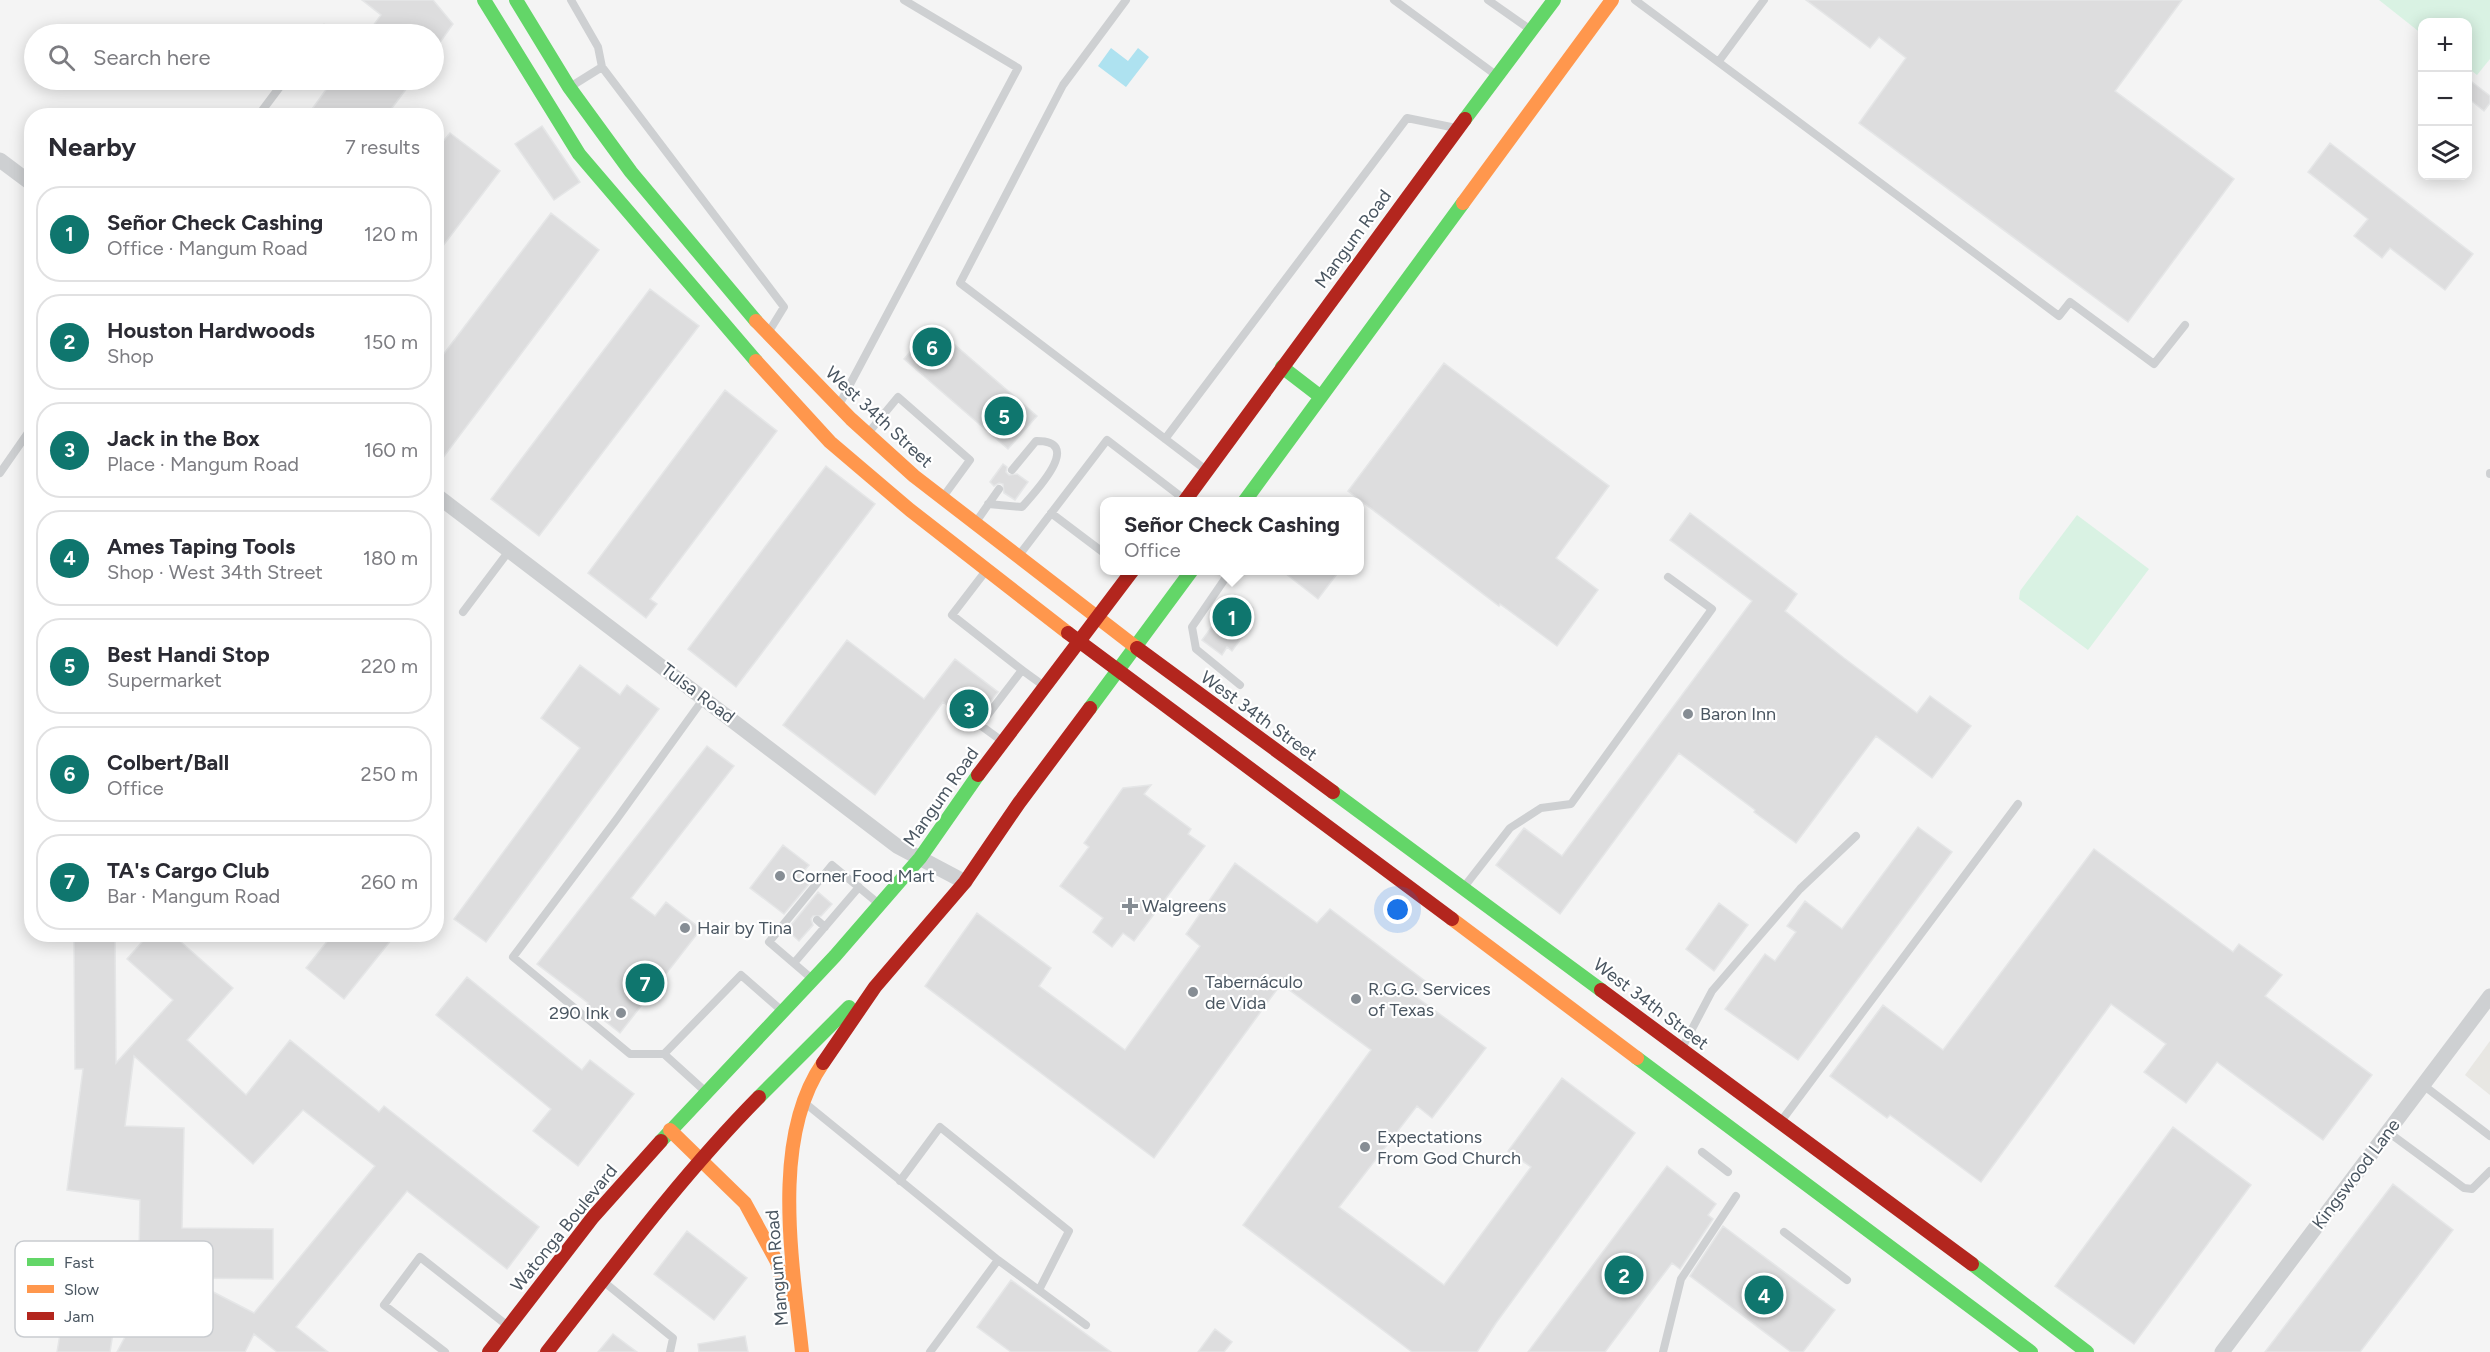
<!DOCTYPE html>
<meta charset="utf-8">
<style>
body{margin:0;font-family:Figtree,sans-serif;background:#f7f7f7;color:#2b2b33}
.controls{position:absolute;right:18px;top:18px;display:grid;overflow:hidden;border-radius:12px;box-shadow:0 3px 15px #0003}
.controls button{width:54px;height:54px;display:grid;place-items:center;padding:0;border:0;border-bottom:2px solid #e1e1e2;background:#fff;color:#2b2b33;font:30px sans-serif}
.you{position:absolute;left:1398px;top:910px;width:21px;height:21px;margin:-15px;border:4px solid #fff;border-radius:50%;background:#1a73e8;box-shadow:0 0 0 9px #1a73e833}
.badge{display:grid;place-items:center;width:39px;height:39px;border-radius:50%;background:#0f766e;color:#fff;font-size:20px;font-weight:700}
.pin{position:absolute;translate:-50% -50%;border:3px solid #fff;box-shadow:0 2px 6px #0006}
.popup{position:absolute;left:1100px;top:497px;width:264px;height:78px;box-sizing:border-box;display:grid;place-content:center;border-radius:12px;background:#fff;filter:drop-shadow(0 2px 4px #0005);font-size:20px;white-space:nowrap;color:#7c7c81}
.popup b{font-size:22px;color:#2b2b33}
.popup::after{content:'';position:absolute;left:50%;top:100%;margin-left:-12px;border:12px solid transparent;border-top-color:#fff}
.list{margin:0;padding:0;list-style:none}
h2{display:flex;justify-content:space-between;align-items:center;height:78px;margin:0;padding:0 24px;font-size:26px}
h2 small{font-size:20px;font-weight:400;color:#7c7c81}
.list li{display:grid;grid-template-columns:39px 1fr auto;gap:18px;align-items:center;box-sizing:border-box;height:96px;margin:0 12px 12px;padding:0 12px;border:2px solid #e1e1e2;border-radius:24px}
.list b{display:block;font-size:22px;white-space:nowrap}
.list p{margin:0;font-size:20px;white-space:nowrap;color:#7c7c81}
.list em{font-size:20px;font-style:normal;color:#7c7c81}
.icon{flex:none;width:33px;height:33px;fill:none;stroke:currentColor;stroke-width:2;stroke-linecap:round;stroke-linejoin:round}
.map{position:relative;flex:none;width:2490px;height:1352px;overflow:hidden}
.search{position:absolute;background:#fff;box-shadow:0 3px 15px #0003;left:24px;top:24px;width:420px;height:66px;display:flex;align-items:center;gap:15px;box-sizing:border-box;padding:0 21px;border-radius:33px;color:#7c7c81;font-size:22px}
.panel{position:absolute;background:#fff;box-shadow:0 3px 15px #0003;left:24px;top:108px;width:420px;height:834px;border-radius:24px}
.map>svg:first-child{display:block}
.commercial{fill:#e8e7e3}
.green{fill:#d9f2e3}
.water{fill:#aee2f0}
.building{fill:#ddddde;stroke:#e5e6e7;stroke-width:1.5;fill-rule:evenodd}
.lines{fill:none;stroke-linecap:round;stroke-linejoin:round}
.lane{stroke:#ced0d2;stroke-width:8}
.street{stroke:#ced0d2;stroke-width:15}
.fast{stroke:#63d668;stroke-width:14}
.slow{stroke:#ff974d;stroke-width:14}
.jam{stroke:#b3261e;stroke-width:14}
.poi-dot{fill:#868d94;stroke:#fff;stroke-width:2}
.labels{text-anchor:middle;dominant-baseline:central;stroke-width:4.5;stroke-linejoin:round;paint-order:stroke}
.street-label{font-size:18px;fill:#4a5661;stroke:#fff}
.poi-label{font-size:18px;fill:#4a5661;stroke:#fff;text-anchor:start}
.key{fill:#fff;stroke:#c9ccd0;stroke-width:1.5}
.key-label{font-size:16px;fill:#4a5661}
</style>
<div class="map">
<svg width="2490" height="1352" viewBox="0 0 2490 1352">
<rect width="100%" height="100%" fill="#f4f4f4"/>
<!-- commercial -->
<path class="commercial" d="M2490,1041V1095L2465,1075Z"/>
<!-- green -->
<path class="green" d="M2379,0H2490V59L2477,75L2468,68V22H2422V34Z
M2077,515L2149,569L2088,650L2019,599L2020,591Z"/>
<!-- water -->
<path class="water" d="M1111,48L1128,61L1138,48L1149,57L1126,87L1098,66Z"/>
<!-- building -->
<path class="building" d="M362,0H433L453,24L434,51V34H367L381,15Z
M1806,0H2182L2115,91L2234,179L2128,322L1859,123L1906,58L1879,37L1870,48Z
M2468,79L2490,96V103L2484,111L2468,98Z
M333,80H413L386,116H307Z
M542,126L580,182L554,200L515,144Z
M450,133L500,171L436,255V150Z
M2330,143L2473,254L2445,290L2390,248L2382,258L2354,236L2368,219L2308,172Z
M551,213L599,250L436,467V364Z
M650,289L699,326L539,536L491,499Z
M933,326L1037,416L1008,449L904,359Z
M1444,363L1609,486L1556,558L1598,590L1557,646L1500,604L1499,606L1348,491Z
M725,390L777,431L650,599L657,604L646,618L588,573Z
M1003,464L1007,467L1006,472L1009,475L1017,474L1028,482L1015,500L1004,493L1003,484L999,483L994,486L990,482Z
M826,466L875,504L736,687L688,649Z
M1690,513L1797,594L1785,611L1844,658L1917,713L1930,696L1971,726L1932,778L1876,736L1796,843L1754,812L1755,810L1679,753L1560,914L1496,865L1524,828L1562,856L1752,601L1670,540Z
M1281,570H1340L1318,599Z
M1235,595L1253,608L1239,627L1246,632L1232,651L1227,647L1222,655L1202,640Z
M847,640L924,699L955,659L998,692L973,725L943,702L875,795L783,725Z
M580,665L620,695L627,685L659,709L486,942L454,919L580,748L541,718Z
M707,746L734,766L631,898L655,916L666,902L701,929L620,1033L586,1006L588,1003L537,964Z
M1151,785L1144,794L1191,829L1188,834L1205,846L1134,941L1123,933L1112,947L1093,932L1103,918L1060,886L1089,847L1084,843L1123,788Z
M1918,827L1952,852L1798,1060L1725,1009L1765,954L1775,961L1796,932L1787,926L1805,901L1842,929Z
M783,845L809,865L800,876L809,884L784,914L750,888Z
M2094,849L2233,952L2239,944L2282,975L2265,996L2372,1075L2323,1140L2217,1062L2186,1103L2144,1072L2166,1044L2111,1004L1981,1182L1890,1115L1887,1118L1830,1076L1883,1005L1943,1050Z
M1235,863L1317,923L1330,909L1425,981L1415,996L1486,1048L1432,1118L1417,1106L1339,1207L1444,1285L1531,1167L1508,1151L1562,1078L1635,1133L1496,1323L1477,1352H1412L1243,1225L1371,1050L1281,984L1154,1158L925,986L977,913L1051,968L1039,986L1125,1050L1200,946L1186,934Z
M818,892L832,904L821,916H813L811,919L813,925L799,941L787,930Z
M1719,903L1748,925L1714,971L1686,949Z
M149,934H172L233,988L187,1040L246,1095L290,1040L379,1112L384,1106L539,1227L507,1269L407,1191L296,1327L328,1352H277L254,1334L245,1352H117L168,1256L139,1255L140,1200L67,1190L83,1069H75L74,938H115L116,1063L173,1000L127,959ZM134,1056L253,1164L303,1110L375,1166L254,1313L186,1278L273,1279V1229L182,1228L184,1128L125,1126Z
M333,934H396L344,999L306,968Z
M467,977L582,1070L590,1060L634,1094L578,1166L533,1131L551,1109L436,1015Z
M2173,1127L2251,1185L2134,1344L2055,1286Z
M1667,1166L1716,1204L1708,1215L1713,1219L1680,1269L1672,1263L1605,1352H1528Z
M2393,1184L2453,1230L2360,1352H2265Z
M1723,1226L1835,1310L1803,1352H1791L1690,1276Z
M687,1231L747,1278L714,1320L654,1274Z
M71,1268L122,1277L110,1352H57Z
M1011,1280L1111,1352H1011L977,1327Z
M1215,1329L1232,1342L1224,1352H1198Z
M613,1334L637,1352H598Z
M745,1336L748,1352H699L698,1344Z"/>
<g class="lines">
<!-- lane -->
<path class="lane" d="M571,0L598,47L602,67L784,307L768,333
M1126,0L1063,85L960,283L1206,470
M1394,0L1496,75
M1488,0L1531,30
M1635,0L2059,316L2070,302L2154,364L2185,325
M319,34L324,28
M1719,61L1764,0
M570,87L602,67
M258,116L285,80
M839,405L1018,68L904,0
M869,432L898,397L970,460L943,497
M1165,439L1407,118L1456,128
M0,473L32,427
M2490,473V474
M988,504L1022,507C1033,494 1086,440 1036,441L1012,470
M1051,513L1104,553
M976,522L999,489
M1020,554L1107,440L1184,499
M1231,570L1192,627L1196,649L1240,685
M985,572L952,615L1022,670
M463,612L509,551
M1002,741L980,725L1022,670L1044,686
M1464,887L1510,828L1541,808L1571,804L1712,609L1668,577
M817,920L825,927
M794,963L859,887
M811,978L769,942L832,865L879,904
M1682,1048L1712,991L1800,889L1856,836
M664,1054H630L513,957L616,820L704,698
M2423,1085L2490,1136
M706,1092L664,1054L741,975L781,1010
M805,1103L998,1260L1086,1325
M1782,1120L2018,804
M2388,1132L2464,1188L2472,1189L2490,1171
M1702,1152L1728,1172
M900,1181L940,1127L1069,1231L1039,1290
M1784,1232L1847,1280
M604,1282L673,1338L670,1352
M445,1352L384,1305L420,1257L508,1326
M930,1352L998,1260
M1663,1352L1681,1279L1736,1196"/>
<!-- street -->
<path class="street" d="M0,160L32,184
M436,495L897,846L965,882
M2222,1352L2490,996"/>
<!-- fast -->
<path class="fast" d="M484,0L579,154L756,361
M516,0L569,87L631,172L756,321
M1465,119L1554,0
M1282,367L1321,397
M1244,502L1463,203
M1090,708L1192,570
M1333,792L1601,990
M1637,1058L2031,1352
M759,1097L849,1007
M661,1141L835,956L920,858L978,775
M1972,1264L2087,1352"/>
<!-- slow -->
<path class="slow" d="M1463,203L1612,0
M756,321L851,419L914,476L1137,648
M756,361L830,442L910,510L1068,633
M1452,919L1637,1058
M670,1130L745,1203L777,1262L786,1295
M802,1352C793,1265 770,1139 823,1063"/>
<!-- jam -->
<path class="jam" d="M1184,502L1465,119
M1068,633L1452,919
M1137,648L1333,792
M978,775L1133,570
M1601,990L1972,1264
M823,1063L875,987L965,882L1019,803L1090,708
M489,1352L593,1217L661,1141
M547,1352C615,1265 682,1175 759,1097"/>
</g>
<!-- markers -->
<g class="poi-dot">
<circle cx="1688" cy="714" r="6"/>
<circle cx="780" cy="876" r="6"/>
<path d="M1127 897h6v6h6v6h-6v6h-6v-6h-6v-6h6z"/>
<circle cx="685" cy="928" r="6"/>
<circle cx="1193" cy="992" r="6"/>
<circle cx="1356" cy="999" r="6"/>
<circle cx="621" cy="1013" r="6"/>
<circle cx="1365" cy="1147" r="6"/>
</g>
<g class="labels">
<!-- street labels -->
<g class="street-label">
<text transform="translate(1353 239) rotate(-54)">Mangum Road</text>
<text transform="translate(879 417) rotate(43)">West 34th Street</text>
<text transform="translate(698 693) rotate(37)">Tulsa Road</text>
<text transform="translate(1259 716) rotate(36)">West 34th Street</text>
<text transform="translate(941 797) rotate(-55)">Mangum Road</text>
<text transform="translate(1651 1004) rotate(37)">West 34th Street</text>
<text transform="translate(2356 1174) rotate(-53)">Kingswood Lane</text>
<text transform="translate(564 1228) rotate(-51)">Watonga Boulevard</text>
<text transform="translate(777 1268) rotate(-95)">Mangum Road</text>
</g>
<!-- poi labels -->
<g class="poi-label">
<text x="1700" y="714">Baron Inn</text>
<text x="792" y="876">Corner Food Mart</text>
<text x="1142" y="906">Walgreens</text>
<text x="697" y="928">Hair by Tina</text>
<text x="1205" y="982">Tabernáculo<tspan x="1205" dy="21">de Vida</tspan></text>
<text x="1368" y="989">R.G.G. Services<tspan x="1368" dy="21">of Texas</tspan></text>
<text x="609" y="1013" text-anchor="end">290 Ink</text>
<text x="1377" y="1137">Expectations<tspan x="1377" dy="21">From God Church</tspan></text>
</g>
</g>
<!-- legend -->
<rect x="15" y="1241" width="198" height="96" rx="9" class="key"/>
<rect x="27" y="1258" width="27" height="8" fill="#63d668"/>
<rect x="27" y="1285" width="27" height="8" fill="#ff974d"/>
<rect x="27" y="1312" width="27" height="8" fill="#b3261e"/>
<g class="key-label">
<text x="64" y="1268">Fast</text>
<text x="64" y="1295">Slow</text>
<text x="64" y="1322">Jam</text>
</g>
</svg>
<div class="controls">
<button>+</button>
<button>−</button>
<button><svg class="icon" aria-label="layers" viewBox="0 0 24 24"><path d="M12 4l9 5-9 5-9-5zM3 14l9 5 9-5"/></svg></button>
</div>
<div class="you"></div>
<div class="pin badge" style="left:1232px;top:617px">1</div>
<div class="popup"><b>Señor Check Cashing</b>Office</div>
<div class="pin badge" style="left:1624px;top:1275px">2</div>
<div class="pin badge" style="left:969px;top:709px">3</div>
<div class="pin badge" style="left:1764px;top:1295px">4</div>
<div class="pin badge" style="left:1004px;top:416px">5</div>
<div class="pin badge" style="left:932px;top:347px">6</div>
<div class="pin badge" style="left:645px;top:983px">7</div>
<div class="search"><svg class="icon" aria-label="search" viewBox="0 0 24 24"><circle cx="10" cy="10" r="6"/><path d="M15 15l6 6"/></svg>Search here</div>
<section class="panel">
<h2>Nearby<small>7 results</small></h2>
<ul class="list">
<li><span class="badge">1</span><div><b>Señor Check Cashing</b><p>Office · Mangum Road</p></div><em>120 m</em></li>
<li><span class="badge">2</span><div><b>Houston Hardwoods</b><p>Shop</p></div><em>150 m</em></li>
<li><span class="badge">3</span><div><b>Jack in the Box</b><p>Place · Mangum Road</p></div><em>160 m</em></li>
<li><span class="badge">4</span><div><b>Ames Taping Tools</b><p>Shop · West 34th Street</p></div><em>180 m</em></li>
<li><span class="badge">5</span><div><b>Best Handi Stop</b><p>Supermarket</p></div><em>220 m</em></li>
<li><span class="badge">6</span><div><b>Colbert/Ball</b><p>Office</p></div><em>250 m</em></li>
<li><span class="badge">7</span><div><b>TA's Cargo Club</b><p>Bar · Mangum Road</p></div><em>260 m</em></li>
</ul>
</section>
</div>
